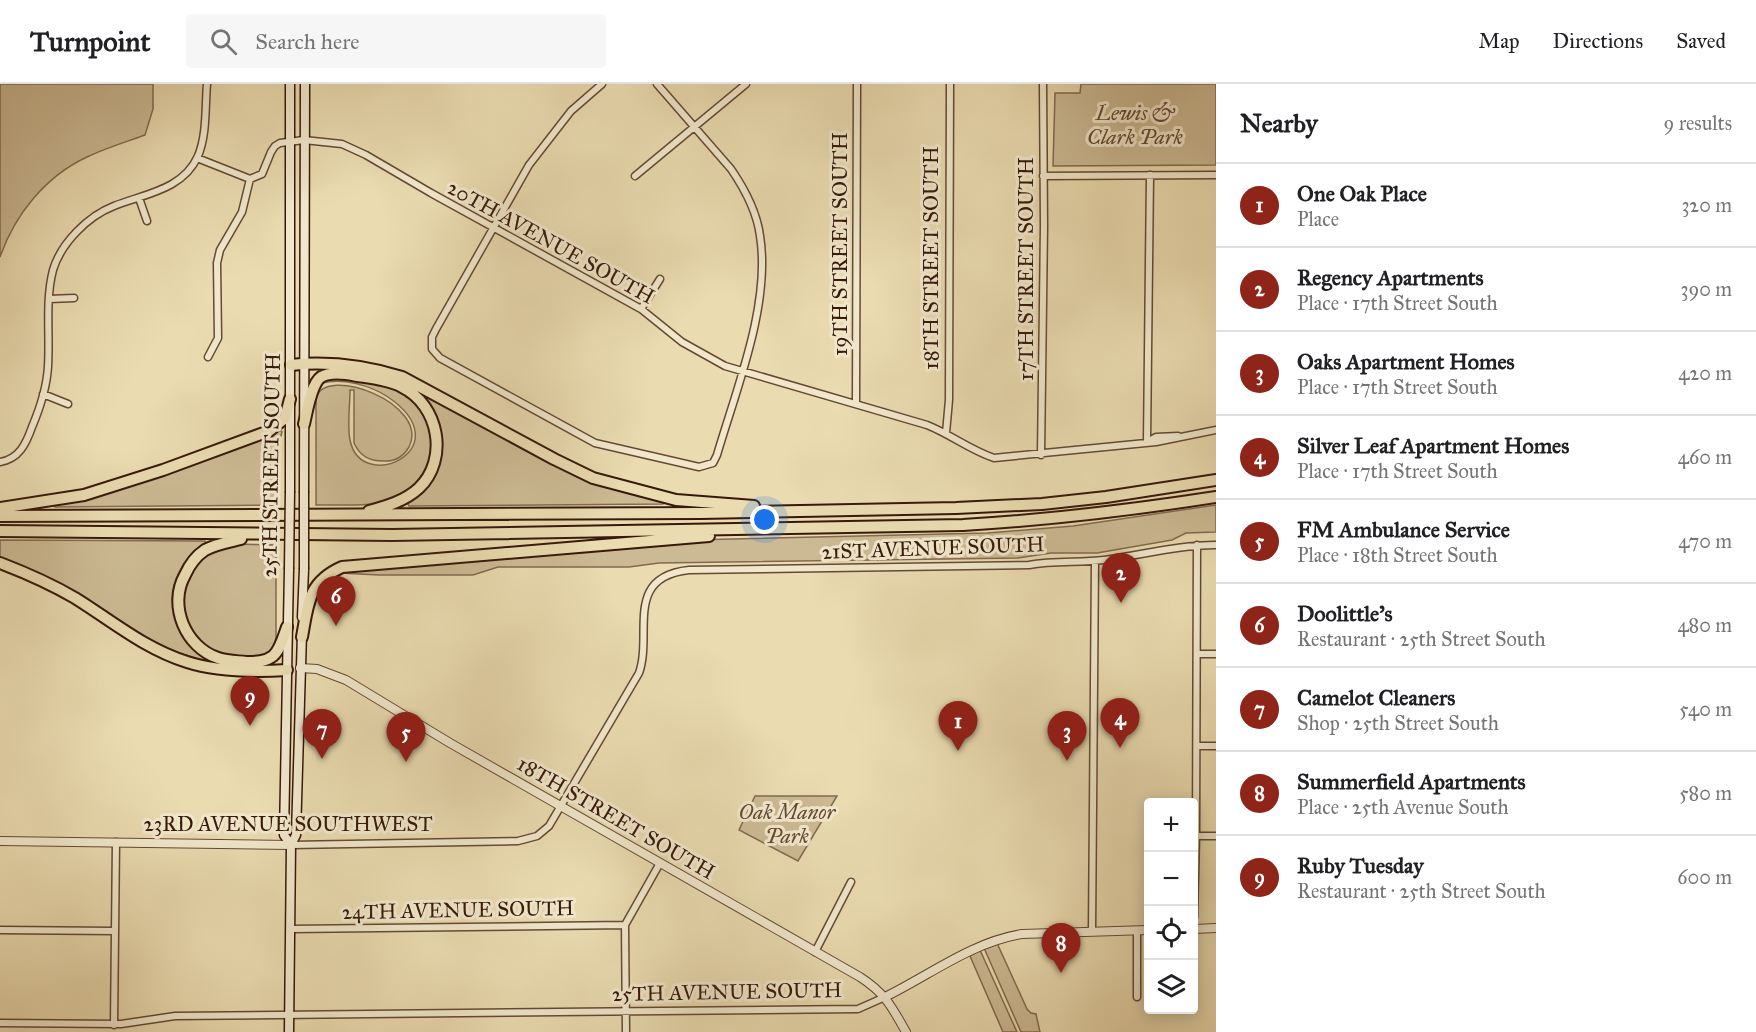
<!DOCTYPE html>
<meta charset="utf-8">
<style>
body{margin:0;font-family:"IM FELL Great Primer",serif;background:#f6f6f6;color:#202124}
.controls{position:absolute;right:18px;bottom:18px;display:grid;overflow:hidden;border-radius:6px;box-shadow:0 3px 15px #0003}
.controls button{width:54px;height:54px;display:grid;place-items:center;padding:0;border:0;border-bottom:2px solid #e0e0e0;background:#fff;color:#202124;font:30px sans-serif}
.you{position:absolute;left:765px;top:436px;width:21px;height:21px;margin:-15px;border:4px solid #fff;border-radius:50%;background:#1a73e8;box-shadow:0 0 0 9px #1a73e833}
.badge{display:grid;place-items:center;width:39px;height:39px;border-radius:50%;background:#8f2418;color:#fff;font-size:20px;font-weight:700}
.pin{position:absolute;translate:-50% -50px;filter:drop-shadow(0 2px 3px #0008)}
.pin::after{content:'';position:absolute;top:32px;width:21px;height:18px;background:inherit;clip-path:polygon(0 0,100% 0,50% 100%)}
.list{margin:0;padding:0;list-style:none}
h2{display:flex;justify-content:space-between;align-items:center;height:78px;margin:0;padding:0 24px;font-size:26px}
h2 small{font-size:20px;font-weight:400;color:#757577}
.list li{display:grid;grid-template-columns:39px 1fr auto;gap:18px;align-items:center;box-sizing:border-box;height:84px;padding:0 24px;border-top:2px solid #e0e0e0}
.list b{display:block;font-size:22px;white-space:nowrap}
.list p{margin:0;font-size:20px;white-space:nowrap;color:#757577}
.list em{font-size:20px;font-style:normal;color:#757577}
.icon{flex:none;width:33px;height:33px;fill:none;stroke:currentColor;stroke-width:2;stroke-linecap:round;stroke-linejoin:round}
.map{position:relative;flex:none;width:1216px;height:948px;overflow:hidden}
header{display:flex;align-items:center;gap:36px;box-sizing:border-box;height:84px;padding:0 30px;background:#fff;border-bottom:2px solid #e0e0e0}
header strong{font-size:28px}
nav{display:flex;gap:33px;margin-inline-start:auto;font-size:21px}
.search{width:420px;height:54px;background:#f6f6f6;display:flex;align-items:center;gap:15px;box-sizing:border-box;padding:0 21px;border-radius:6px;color:#757577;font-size:22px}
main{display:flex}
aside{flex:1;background:#fff}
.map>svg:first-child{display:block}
.green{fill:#ccba94;stroke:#826a50;stroke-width:1.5}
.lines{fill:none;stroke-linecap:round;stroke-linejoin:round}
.minor-casing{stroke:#644a34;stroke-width:9}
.tertiary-casing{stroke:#644a34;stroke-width:10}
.secondary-casing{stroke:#37190b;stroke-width:11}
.motorway-casing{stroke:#37190b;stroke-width:14}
.minor{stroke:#f1e8cc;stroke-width:6}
.tertiary{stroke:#f1e8cc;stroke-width:8}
.secondary{stroke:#f1e8cc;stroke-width:8}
.motorway{stroke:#eadbb0;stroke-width:10}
.secondary-bridge-casing{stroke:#37190b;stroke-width:11;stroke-linecap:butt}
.secondary-bridge{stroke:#f1e8cc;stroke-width:8}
.labels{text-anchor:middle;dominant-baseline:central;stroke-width:6;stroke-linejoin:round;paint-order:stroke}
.park-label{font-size:21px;font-style:italic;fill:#644934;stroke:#f1e8cc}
.street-label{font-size:21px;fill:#37190b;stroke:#f1e8cc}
</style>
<header>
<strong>Turnpoint</strong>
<div class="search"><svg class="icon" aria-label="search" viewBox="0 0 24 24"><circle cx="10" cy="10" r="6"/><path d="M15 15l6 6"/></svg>Search here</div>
<nav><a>Map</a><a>Directions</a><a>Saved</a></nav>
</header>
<main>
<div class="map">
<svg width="1216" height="948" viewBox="0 0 1216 948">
<rect width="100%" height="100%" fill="#eadbb0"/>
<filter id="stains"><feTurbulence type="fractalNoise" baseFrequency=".00333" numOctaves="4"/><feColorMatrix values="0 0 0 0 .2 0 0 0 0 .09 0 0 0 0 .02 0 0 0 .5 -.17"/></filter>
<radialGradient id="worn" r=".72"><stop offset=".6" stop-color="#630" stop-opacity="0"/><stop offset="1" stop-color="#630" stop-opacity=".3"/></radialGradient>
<!-- green -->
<path class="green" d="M0,0H153V25L145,51C126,58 106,64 87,73C46,92 15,130 0,173Z
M1081,0H1216V81L1053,82L1055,9H1080Z
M356,294C376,299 395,302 411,314C442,338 437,395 402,412C376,425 344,420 316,421V315C323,279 431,320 409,363C403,373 395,378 383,377C369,377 360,372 354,359V306H350C350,322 347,341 350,356C361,412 463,364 388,313C370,301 343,294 322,299L321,297L325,295Z
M413,302L526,364L664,416L663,420L409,422L407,418L441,363Z
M280,346L282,348L277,365V421L55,423L53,419L161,388Z
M1216,421V448L1186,449L1172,456L1097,469H1051L1018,474L659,479L629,483H498L473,491H379L340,489L342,485L690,456L987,449L1073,442Z
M0,456L205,457L206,460C182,474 166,503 175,532C176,536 177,542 180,545C188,556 212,571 224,580L205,577L160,563L0,475Z
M232,460L276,461V554L273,564L262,573L224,572L200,560L183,532L184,496L205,469Z
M755,712H837L798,777L739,746Z
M997,859L1027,925L1031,929L1036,930L1040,948H1021L984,864Z
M980,866L1017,948H1003L970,872Z"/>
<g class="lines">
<defs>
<path id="minor" d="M602,0L571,27L529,81L436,245L432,253V265L440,274L595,359L699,383L713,379L717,371C736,306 771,220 760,152C757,128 744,104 731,85L657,0
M197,74L250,95L262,90L271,68L275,62L280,59L304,56L342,60L366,71L431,109L641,225L682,258L725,282L927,341C950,350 970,366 994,374L1156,358L1216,346
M635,92L746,0
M1043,92L1216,91
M139,114L147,137
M49,215L74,214
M641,225L660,195
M208,273L218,254L217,179L220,166L242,128L250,95
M43,310L68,320
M856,319L857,0
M946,349L949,316L950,0
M1147,358L1150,91
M1147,358L1156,353L1178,352
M1041,371L1044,142L1043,0
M0,378C19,375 26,360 32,343C40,324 47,303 48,282C50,250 45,217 53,186C61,159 88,132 114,122C144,110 183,106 198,72C207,51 205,23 207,0
M1197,570H1216
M1197,662H1216
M1196,752H1216
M291,761L518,757L537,752L549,742L639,589C653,550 623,493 689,486L1029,481C1054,476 1079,479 1104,476C1142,471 1178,461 1216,461
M1194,833L1196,752L1197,461
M291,845L625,841
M0,846L115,847
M1092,847L1095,477
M815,868L851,798
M1137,913V847
M0,939L121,940L175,932L858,925L885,913
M114,941L116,758
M626,948L625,841L660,779"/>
<path id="tertiary" d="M300,584L317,585L346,596L450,659L860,893C885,909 892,923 906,948
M0,757L291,761
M1194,845L1216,844
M885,913C930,891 972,858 1022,850L1148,846"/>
<path id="secondary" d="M290,407V0
M304,407L305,0
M289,485L284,751L291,761
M302,533L304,485
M289,948L291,761L296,751L302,549"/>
<path id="motorway" d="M291,281C328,277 366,282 402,293L554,375L593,394L676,416L754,422
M304,340C307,328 311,300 321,293C331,287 347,290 357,292C371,294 390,296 402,303C439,321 449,375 419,404C405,417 387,422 369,427
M0,424L84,411L163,386L269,347L285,334L290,315
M0,432L701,429L956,424L1042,420L1106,413L1216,396
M0,447L392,451L963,441C1048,436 1132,426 1216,413
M241,455C229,458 216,460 205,466C196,472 189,482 185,491C168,521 185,563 218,574C227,577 237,577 246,578C256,578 265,578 273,572C280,566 284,552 287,543
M0,479C26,489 51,500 75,514C112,537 145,565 187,578C218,588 254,588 287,586
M302,553C308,520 308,498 342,483L709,452"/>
</defs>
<!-- minor casing -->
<use href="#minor" class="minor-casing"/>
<!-- tertiary casing -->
<use href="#tertiary" class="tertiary-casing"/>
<!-- secondary casing -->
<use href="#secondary" class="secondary-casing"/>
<!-- motorway casing -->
<use href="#motorway" class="motorway-casing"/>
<!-- minor -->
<use href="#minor" class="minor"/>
<!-- tertiary -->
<use href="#tertiary" class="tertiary"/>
<!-- secondary -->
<use href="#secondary" class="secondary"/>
<!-- motorway -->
<use href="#motorway" class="motorway"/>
<defs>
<path id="secondary-bridge" d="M289,485L290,407
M304,485V407"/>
</defs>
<!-- secondary-bridge casing -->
<use href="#secondary-bridge" class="secondary-bridge-casing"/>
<!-- secondary-bridge -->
<use href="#secondary-bridge" class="secondary-bridge"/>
</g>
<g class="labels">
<!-- park labels -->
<g class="park-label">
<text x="1135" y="29">Lewis &amp;<tspan x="1135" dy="24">Clark Park</tspan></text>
<text x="787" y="728">Oak Manor<tspan x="787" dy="24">Park</tspan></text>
</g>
<!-- street labels -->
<g class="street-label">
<text transform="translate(551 158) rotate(29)">20TH AVENUE SOUTH</text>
<text transform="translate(840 160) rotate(-90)">19TH STREET SOUTH</text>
<text transform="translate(931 174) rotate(-90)">18TH STREET SOUTH</text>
<text transform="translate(1026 185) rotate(-90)">17TH STREET SOUTH</text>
<text transform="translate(271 381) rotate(-89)">25TH STREET SOUTH</text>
<text transform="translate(933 464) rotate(-2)">21ST AVENUE SOUTH</text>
<text transform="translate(616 734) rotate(30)">18TH STREET SOUTH</text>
<text x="288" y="740">23RD AVENUE SOUTHWEST</text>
<text transform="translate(458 826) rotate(-1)">24TH AVENUE SOUTH</text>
<text transform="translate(727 908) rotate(-1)">25TH AVENUE SOUTH</text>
</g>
</g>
<rect width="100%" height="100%" filter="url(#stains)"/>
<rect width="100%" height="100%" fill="url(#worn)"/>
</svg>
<div class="controls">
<button>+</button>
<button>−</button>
<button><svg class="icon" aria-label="locate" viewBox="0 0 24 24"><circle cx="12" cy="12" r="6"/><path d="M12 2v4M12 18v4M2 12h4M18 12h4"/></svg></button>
<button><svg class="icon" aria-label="layers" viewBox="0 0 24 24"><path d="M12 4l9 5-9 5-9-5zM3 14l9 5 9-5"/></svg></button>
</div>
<div class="you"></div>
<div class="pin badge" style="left:958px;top:667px">1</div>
<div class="pin badge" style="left:1121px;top:519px">2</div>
<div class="pin badge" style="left:1067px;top:677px">3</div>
<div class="pin badge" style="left:1120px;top:664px">4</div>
<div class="pin badge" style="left:406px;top:678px">5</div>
<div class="pin badge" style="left:336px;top:542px">6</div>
<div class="pin badge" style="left:322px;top:675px">7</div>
<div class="pin badge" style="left:1061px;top:889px">8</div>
<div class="pin badge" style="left:250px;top:642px">9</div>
</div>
<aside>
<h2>Nearby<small>9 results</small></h2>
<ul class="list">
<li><span class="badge">1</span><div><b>One Oak Place</b><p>Place</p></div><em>320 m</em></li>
<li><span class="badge">2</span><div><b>Regency Apartments</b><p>Place · 17th Street South</p></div><em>390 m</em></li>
<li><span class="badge">3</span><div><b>Oaks Apartment Homes</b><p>Place · 17th Street South</p></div><em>420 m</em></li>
<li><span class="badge">4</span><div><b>Silver Leaf Apartment Homes</b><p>Place · 17th Street South</p></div><em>460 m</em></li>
<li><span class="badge">5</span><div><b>FM Ambulance Service</b><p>Place · 18th Street South</p></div><em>470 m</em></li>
<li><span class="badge">6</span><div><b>Doolittle's</b><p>Restaurant · 25th Street South</p></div><em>480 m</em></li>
<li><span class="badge">7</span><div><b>Camelot Cleaners</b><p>Shop · 25th Street South</p></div><em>540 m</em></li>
<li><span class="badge">8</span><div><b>Summerfield Apartments</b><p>Place · 25th Avenue South</p></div><em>580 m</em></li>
<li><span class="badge">9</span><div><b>Ruby Tuesday</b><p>Restaurant · 25th Street South</p></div><em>600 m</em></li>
</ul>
</aside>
</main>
